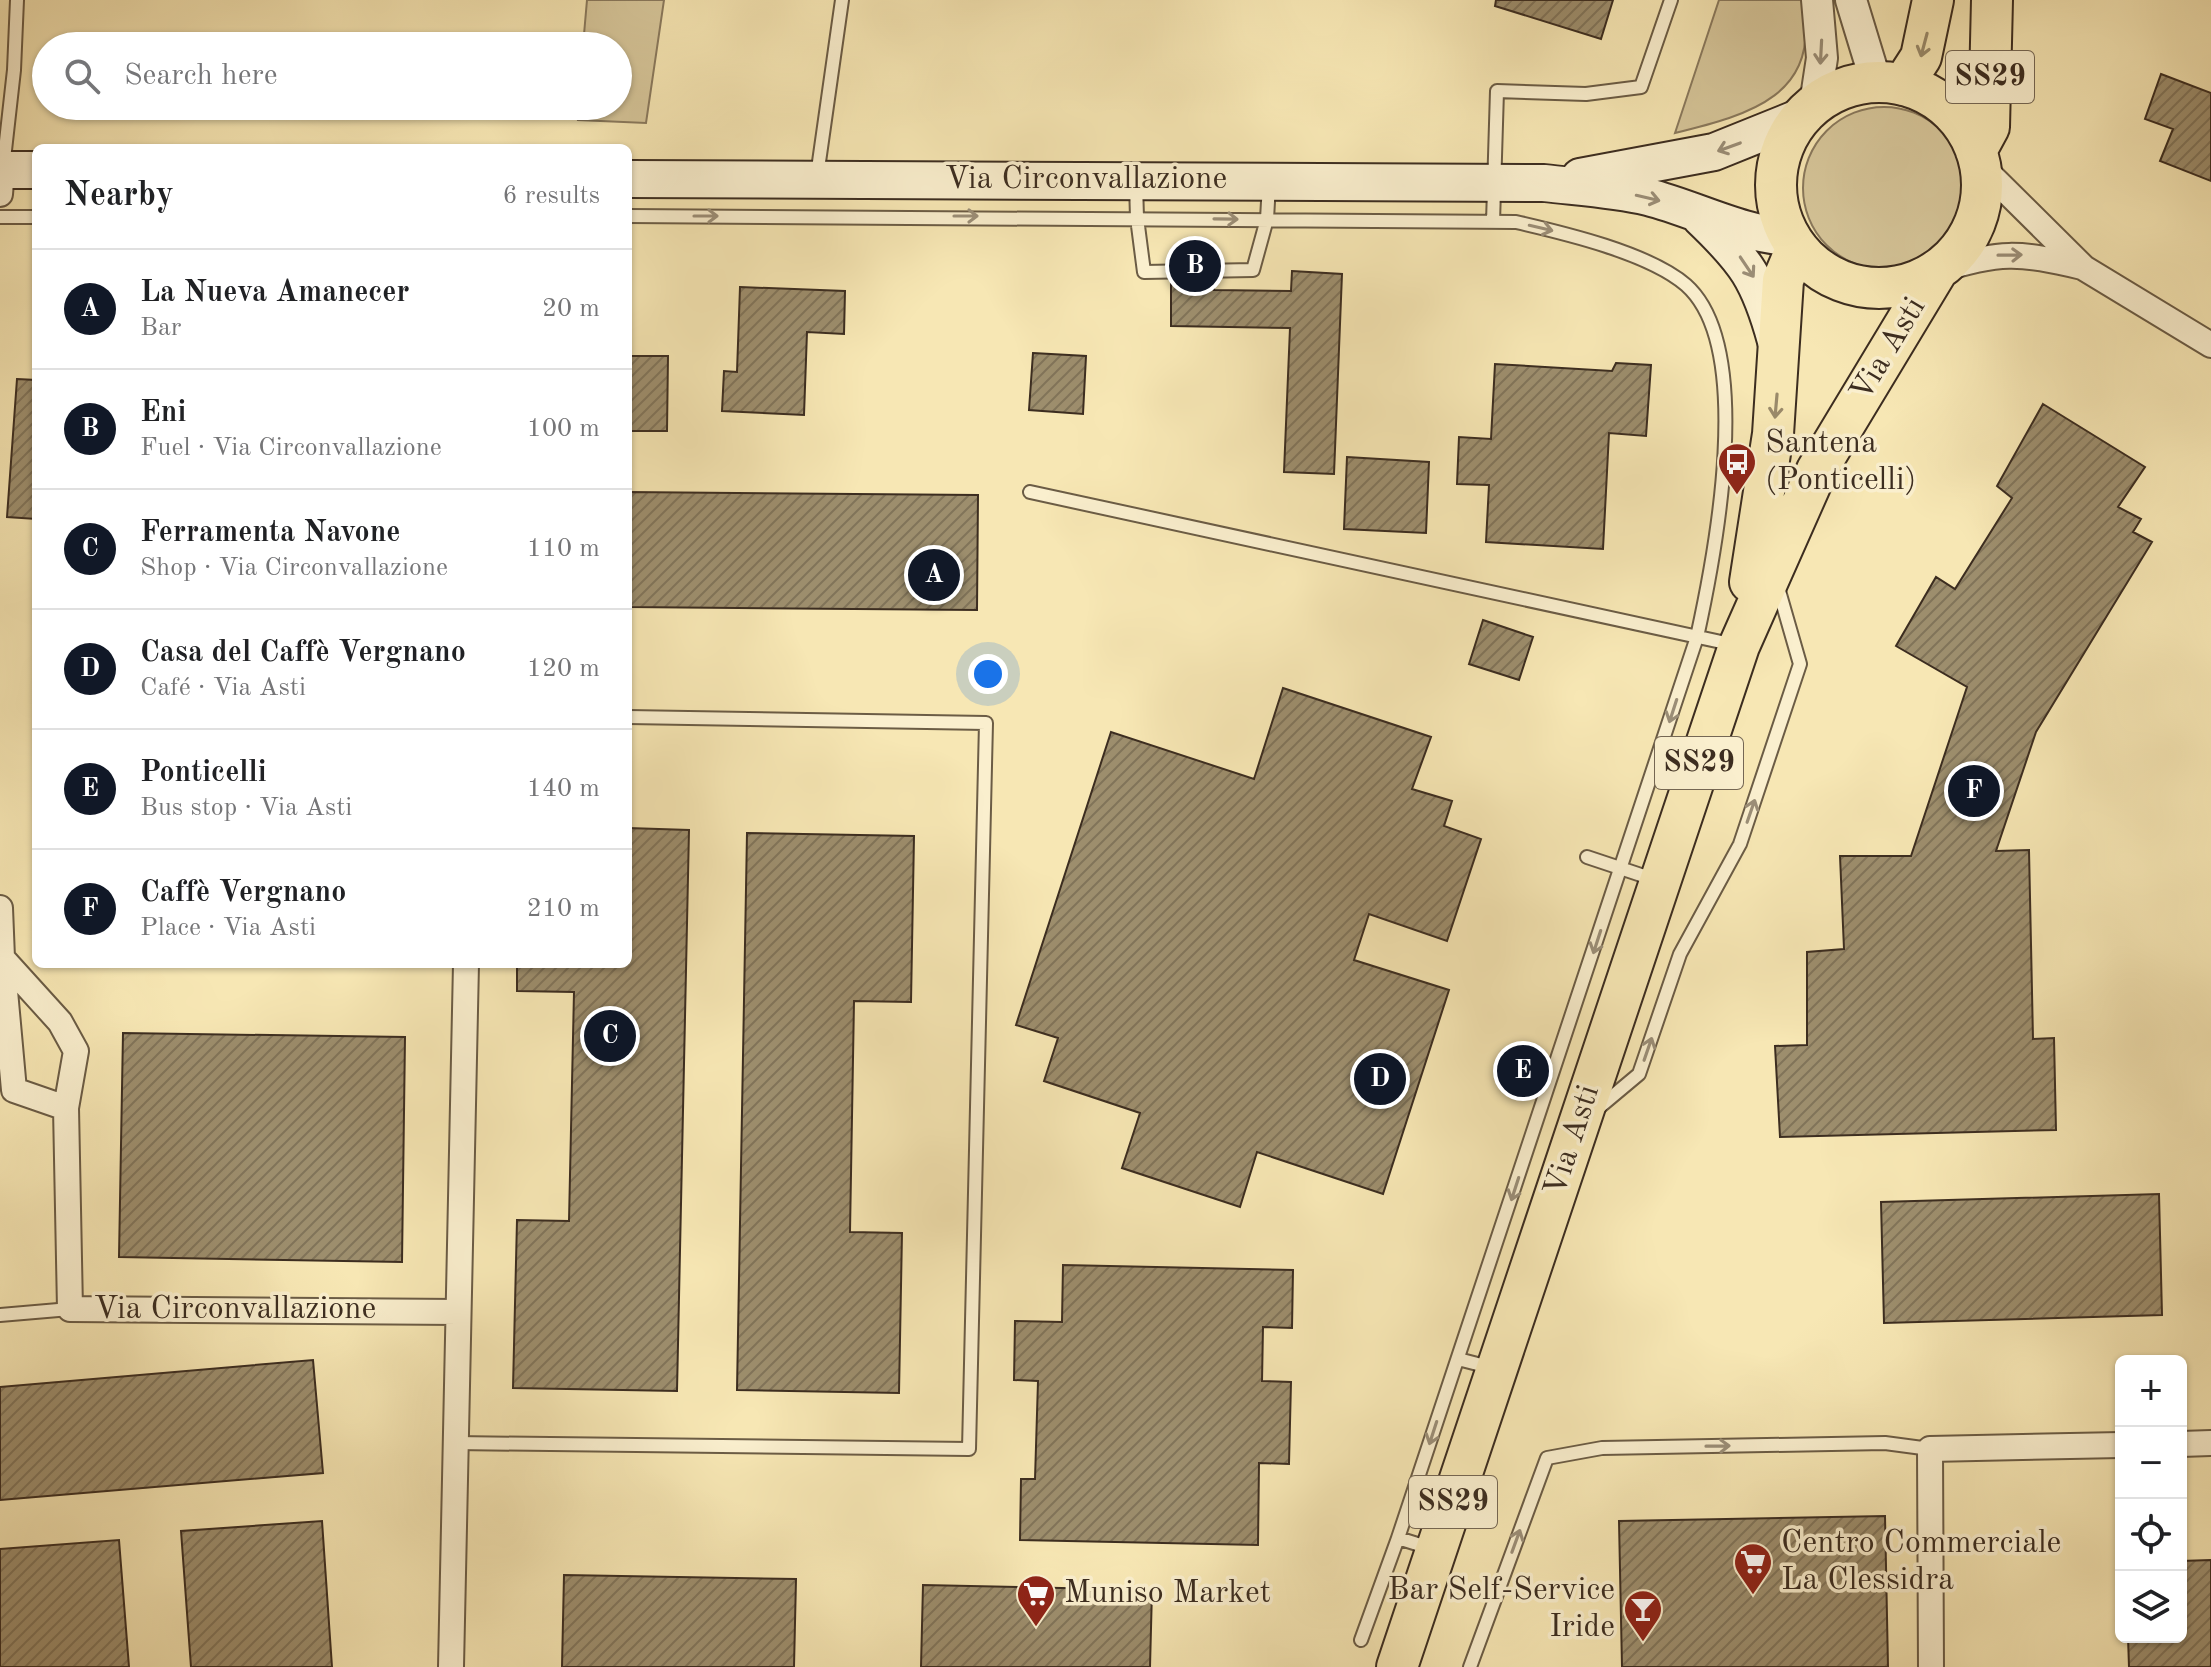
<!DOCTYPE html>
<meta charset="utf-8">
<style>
body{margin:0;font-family:"Old Standard TT",serif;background:#f2f2f2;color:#202124}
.controls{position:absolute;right:24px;bottom:24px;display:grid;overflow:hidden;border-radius:12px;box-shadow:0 2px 6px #0004}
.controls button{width:72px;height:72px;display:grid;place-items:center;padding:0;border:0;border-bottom:2px solid #e0e0e0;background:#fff;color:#202124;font:40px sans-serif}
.you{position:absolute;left:988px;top:674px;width:28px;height:28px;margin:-20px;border:6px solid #fff;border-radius:50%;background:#1a73e8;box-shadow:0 0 0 12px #1a73e833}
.badge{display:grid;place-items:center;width:52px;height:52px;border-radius:50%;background:#111827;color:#fff;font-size:26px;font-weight:700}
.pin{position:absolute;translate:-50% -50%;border:4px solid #fff;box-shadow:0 2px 8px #0006}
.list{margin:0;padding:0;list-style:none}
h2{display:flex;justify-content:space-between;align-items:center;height:104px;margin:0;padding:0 32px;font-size:34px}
h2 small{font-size:26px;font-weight:400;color:#757577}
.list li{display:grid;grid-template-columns:52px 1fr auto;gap:24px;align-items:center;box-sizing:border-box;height:120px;padding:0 32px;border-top:2px solid #e0e0e0}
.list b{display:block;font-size:30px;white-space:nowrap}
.list p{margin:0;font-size:26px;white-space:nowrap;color:#757577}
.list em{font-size:26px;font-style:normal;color:#757577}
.icon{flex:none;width:44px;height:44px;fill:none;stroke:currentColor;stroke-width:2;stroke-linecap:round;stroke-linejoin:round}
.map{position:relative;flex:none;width:2211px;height:1667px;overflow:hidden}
.search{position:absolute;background:#fff;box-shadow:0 2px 6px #0004;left:32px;top:32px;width:600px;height:88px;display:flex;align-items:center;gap:20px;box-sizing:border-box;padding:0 28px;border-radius:44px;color:#757577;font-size:30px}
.panel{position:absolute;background:#fff;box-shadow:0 2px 6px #0004;left:32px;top:144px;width:600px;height:824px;border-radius:12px}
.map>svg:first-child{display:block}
.grass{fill:#d7c79b;stroke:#8a7a5e;stroke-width:2}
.building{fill:url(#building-hatch);stroke:#3c2d20;stroke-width:2}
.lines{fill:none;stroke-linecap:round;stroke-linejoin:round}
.service-casing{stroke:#6b5c45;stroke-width:16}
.minor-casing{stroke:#6b5c45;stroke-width:28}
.tertiary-casing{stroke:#6b5c45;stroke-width:34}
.secondary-casing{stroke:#3c2d20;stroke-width:40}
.primary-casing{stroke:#3c2d20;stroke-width:44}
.service{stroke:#faefce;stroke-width:12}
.minor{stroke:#faefce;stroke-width:24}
.tertiary{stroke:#faefce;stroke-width:30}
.secondary{stroke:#faefce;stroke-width:36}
.primary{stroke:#f7e7b4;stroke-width:40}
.oneway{stroke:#9a8a6a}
.oneway2{stroke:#9b8e77}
.labels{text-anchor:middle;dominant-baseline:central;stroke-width:7;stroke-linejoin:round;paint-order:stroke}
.shield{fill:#faefce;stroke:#756754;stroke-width:2}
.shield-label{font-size:30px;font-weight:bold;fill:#3c2d20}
.street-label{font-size:32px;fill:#3c2d20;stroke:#faefce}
.poi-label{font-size:32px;fill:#3c2d20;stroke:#faefce;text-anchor:start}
</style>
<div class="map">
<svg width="2211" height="1667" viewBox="0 0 2211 1667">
<defs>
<pattern id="building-hatch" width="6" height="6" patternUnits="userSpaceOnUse" patternTransform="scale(2)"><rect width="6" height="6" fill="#9d8e6d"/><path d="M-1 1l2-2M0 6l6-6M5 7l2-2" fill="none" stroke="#817459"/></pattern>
</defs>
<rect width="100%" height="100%" fill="#f7e7b4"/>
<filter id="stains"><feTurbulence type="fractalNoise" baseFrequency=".0025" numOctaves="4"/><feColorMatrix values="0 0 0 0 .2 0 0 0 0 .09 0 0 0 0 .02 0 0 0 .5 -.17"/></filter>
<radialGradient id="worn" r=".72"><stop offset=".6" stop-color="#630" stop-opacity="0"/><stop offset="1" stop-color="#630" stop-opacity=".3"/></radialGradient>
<!-- grass -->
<path class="grass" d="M587,0H664L646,123L578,120L579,106H618V46H583Z
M1719,0H1802C1824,95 1749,115 1675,133Z
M1803 188a81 81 0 1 1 162 0a81 81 0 1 1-162 0Z"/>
<!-- building -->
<path class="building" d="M1496,0H1613L1601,39L1495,6Z
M2161,74L2211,93V181L2160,161L2173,129L2145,119Z
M1172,249L1214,250V262H1172Z
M1292,271L1342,274L1334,474L1284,472L1290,328L1171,326V280H1214V290L1291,291Z
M740,287L845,291L844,334L807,332L804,415L722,411L724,371L737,372Z
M1033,353L1086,356L1083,414L1029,410Z
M628,356H668L667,431H628Z
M1616,363L1651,365L1646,436L1609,433L1603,549L1486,542L1489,485L1457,484L1459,437L1491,439L1495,364L1612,371Z
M17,379L36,380V519L7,517Z
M2043,404L2145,467L2118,507L2141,519L2133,532L2152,542L2036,732L1996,851L2029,850L2033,1039L2054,1038L2056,1130L1780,1137L1775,1046L1807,1045V952L1844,949L1840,856H1911L1967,687L1896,646L1936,577L1955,589L2012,498L1997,486Z
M1347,457L1429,462L1426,533L1344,529Z
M628,492L978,495L977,610L628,607Z
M1483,620L1533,637L1519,680L1469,664Z
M1283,688L1431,737L1412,789L1452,801L1444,826L1481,839L1447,941L1369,914L1354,960L1449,990L1383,1194L1257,1152L1240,1207L1122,1168L1140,1113L1044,1081L1058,1038L1016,1025L1111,732L1254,779Z
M628,828L689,830L677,1391L513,1388L517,1220L569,1221L574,992L517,991V964H628Z
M747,833L914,836L911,1002L854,1001L850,1232L902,1233L899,1393L737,1390Z
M123,1033L405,1037L402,1262L119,1257Z
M2159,1194L2162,1315L1884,1323L1881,1202Z
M1063,1265L1293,1270L1292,1328L1263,1327L1262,1381L1291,1382L1289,1464L1259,1463L1258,1545L1020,1540L1021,1479H1035L1038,1381L1014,1380L1015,1321L1062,1322Z
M313,1360L323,1473L0,1500V1387Z
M1885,1516L1888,1667H1622L1619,1521Z
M322,1521L332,1667H191L181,1531Z
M119,1540L129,1667H0V1549Z
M2211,1560V1667H2129L2128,1637H2181V1561Z
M564,1575L796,1579L794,1667H562Z
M923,1585L1152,1590L1150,1667H921Z"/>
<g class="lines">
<defs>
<path id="service" d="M3,168L14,70L17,0
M817,176L842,0
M1136,183L1137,218L1144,272L1253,270L1267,219L1269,184
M628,216L1516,222C1564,233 1649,253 1686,285C1756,347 1715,555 1697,637L1398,1538L1433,1549
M0,217H36
M1493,222L1497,91L1586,94L1641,87L1671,0
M1030,492L1735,645
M1587,857L1656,880
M1596,1110L1639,1074L1680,954L1740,844L1800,664L1777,584
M0,1315L70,1309
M1458,1359L1493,1368
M455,1443L969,1449L986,723L628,717
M1361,1640L1398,1538
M1470,1667L1547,1458L1602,1448L1885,1443L1930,1449"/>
<path id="minor" d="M1980,165L2084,268L2211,345
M0,194L2,170
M1937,271C1999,251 2019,252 2082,267
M0,908L2,958
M2,958L60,1022L76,1051L66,1108L14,1090Z
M66,1108L70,1309L458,1312
M2181,1444L2211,1443
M451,1667L466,964
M1931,1667L1930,1449L2121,1445"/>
<path id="tertiary" d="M1851,0L1876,82
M1815,104L1822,58L1817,0"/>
<path id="secondary" d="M0,170H36
M1580,177L1714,152L1801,117
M628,179L1544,183C1578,187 1614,189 1648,197C1695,209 1742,235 1790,237
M1700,217C1746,261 1759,279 1776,341"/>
<path id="primary" d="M1776 185a103 103 0 1 1 206 0a103 103 0 1 1-206 0Z
M1903,85L1921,57L1933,0
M1976,151L1989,127L1992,0
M1750,582L1773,434L1783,280L1797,247
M1397,1667L1739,646L1817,470L1937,271"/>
</defs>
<!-- service casing -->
<use href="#service" class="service-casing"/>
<!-- minor casing -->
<use href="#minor" class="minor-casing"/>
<!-- tertiary casing -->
<use href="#tertiary" class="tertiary-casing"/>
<!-- secondary casing -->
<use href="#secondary" class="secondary-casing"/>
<!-- primary casing -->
<use href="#primary" class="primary-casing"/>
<!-- service -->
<use href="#service" class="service"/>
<!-- minor -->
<use href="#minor" class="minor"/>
<!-- tertiary -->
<use href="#tertiary" class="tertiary"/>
<!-- secondary -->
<use href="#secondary" class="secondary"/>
<!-- primary -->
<use href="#primary" class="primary"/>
</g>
<!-- one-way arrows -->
<defs><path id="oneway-shaft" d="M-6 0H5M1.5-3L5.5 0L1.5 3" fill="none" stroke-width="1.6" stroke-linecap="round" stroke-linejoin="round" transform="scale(2)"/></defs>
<g class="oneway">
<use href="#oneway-shaft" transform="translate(1924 45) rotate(105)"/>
<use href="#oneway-shaft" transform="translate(1776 406) rotate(95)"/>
</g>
<g class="oneway2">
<use href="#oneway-shaft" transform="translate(1821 52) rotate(93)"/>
<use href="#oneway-shaft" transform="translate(1729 147) rotate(160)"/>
<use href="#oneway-shaft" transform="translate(1648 198) rotate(13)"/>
<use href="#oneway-shaft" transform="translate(706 216)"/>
<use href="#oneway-shaft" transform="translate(966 216)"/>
<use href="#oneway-shaft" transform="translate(1226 219) rotate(1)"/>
<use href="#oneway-shaft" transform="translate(1541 228) rotate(13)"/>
<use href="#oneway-shaft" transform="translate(2010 255) rotate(-1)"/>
<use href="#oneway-shaft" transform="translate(1747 267) rotate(56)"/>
<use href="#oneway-shaft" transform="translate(1673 711) rotate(108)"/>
<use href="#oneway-shaft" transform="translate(1751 811) rotate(-71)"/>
<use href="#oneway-shaft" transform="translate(1597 942) rotate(108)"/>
<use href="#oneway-shaft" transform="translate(1648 1049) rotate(-71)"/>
<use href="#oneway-shaft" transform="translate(1515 1189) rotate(108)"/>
<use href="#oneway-shaft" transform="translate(1433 1433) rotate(108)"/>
<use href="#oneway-shaft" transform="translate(1718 1446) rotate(-1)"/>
<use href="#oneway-shaft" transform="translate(1516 1541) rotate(-70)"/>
</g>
<!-- icons -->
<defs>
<symbol id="bus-pin" viewBox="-11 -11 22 30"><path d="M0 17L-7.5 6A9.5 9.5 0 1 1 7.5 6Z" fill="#8f2418" stroke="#faefce"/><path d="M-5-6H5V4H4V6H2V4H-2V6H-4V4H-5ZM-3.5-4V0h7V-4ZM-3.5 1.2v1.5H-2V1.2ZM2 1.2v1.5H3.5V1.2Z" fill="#fff"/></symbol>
<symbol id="supermarket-pin" viewBox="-11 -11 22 30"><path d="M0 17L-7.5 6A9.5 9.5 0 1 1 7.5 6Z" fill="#8f2418" stroke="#faefce"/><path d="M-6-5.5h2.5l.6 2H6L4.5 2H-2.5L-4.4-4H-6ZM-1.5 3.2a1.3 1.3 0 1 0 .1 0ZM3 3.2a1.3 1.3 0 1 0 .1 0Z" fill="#fff"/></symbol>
<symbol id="bar-pin" viewBox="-11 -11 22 30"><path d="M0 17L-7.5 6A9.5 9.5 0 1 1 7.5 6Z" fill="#8f2418" stroke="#faefce"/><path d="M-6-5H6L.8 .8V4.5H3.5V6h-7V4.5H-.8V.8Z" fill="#fff"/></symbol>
</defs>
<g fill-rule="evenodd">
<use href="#bus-pin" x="1715" y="440" width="44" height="60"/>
<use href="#supermarket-pin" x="1731" y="1540" width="44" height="60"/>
<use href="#supermarket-pin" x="1014" y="1572" width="44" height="60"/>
<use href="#bar-pin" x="1621" y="1587" width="44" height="60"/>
</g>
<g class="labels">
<!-- shield labels -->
<g class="shield">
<rect x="1946" y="51" width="88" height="52" rx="6"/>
<rect x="1655" y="737" width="88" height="52" rx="6"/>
<rect x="1409" y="1476" width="88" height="52" rx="6"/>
</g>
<g class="shield-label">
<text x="1990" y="77">SS29</text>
<text x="1699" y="763">SS29</text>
<text x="1453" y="1502">SS29</text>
</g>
<!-- street labels -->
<g class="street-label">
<text x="1086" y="180">Via Circonvallazione</text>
<text transform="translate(1889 350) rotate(-59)">Via Asti</text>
<text transform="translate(1573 1141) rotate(-72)">Via Asti</text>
<text x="235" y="1310">Via Circonvallazione</text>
</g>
<!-- poi labels -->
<g class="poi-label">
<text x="1765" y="444">Santena<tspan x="1765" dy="37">(Ponticelli)</tspan></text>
<text x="1781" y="1544">Centro Commerciale<tspan x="1781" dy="37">La Clessidra</tspan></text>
<text x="1615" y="1591" text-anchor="end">Bar Self-Service<tspan x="1615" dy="37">Iride</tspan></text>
<text x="1064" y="1594">Muniso Market</text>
</g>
</g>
<rect width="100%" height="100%" filter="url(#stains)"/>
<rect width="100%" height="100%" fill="url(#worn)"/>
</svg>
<div class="controls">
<button>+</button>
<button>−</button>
<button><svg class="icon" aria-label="locate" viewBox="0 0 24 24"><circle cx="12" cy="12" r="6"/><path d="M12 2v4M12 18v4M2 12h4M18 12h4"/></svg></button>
<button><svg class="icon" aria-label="layers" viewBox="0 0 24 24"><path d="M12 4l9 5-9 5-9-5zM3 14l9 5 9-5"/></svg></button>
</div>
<div class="you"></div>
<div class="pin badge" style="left:934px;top:575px">A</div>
<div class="pin badge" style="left:1195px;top:266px">B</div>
<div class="pin badge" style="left:610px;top:1036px">C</div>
<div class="pin badge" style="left:1380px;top:1079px">D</div>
<div class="pin badge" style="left:1523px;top:1071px">E</div>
<div class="pin badge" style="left:1974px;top:791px">F</div>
<div class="search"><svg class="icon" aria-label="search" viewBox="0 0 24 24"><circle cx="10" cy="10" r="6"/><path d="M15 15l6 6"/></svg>Search here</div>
<section class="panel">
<h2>Nearby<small>6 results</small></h2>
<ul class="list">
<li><span class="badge">A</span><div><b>La Nueva Amanecer</b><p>Bar</p></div><em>20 m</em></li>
<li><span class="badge">B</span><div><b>Eni</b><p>Fuel · Via Circonvallazione</p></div><em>100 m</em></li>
<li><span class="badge">C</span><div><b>Ferramenta Navone</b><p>Shop · Via Circonvallazione</p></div><em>110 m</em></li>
<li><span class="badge">D</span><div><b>Casa del Caffè Vergnano</b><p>Café · Via Asti</p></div><em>120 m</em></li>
<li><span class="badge">E</span><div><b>Ponticelli</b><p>Bus stop · Via Asti</p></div><em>140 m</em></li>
<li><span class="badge">F</span><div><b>Caffè Vergnano</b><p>Place · Via Asti</p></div><em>210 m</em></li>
</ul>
</section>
</div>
